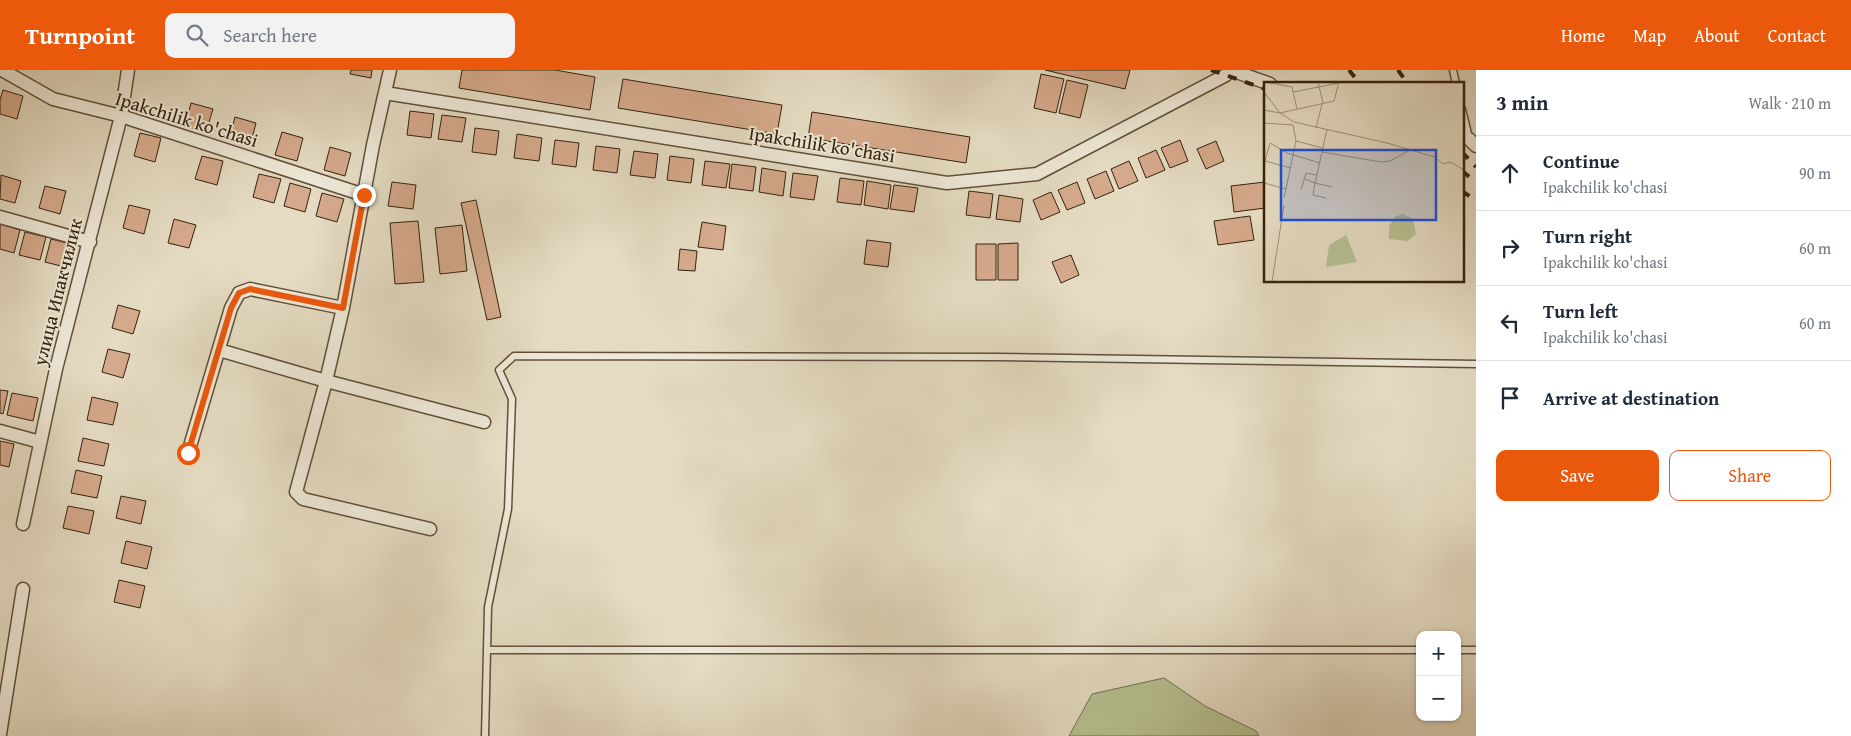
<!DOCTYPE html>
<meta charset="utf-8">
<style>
body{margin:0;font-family:"Gentium Book Plus",serif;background:#f2f2f3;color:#1f2937}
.controls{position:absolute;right:15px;bottom:15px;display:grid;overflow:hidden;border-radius:10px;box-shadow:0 1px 4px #0004}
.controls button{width:45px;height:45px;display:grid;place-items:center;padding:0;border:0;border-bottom:1px solid #e0e1e3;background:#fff;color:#1f2937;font:25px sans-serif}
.stop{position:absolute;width:15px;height:15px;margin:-11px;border:4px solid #ea580c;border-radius:50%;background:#fff}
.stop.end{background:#ea580c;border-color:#fff;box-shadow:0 1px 5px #0008}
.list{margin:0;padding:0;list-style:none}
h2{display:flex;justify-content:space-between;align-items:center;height:65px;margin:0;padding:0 20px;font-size:21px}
h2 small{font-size:16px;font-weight:400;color:#747a83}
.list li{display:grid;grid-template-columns:32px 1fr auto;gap:15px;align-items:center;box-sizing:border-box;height:75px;padding:0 20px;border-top:1px solid #e0e1e3}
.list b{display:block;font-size:19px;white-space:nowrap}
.list p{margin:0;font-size:16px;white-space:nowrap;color:#747a83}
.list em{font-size:16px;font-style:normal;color:#747a83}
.actions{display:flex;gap:10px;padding:15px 20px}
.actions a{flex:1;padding:11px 0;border:1px solid #ea580c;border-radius:10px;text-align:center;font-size:18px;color:#ea580c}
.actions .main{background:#ea580c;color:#fff}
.icon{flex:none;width:28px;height:28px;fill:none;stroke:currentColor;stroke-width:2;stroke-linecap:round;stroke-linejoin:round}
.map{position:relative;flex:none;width:1476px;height:666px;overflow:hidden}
header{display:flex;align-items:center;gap:30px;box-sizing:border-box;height:70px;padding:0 25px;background:#ea580c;color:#fff}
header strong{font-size:24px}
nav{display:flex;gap:28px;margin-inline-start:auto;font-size:18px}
.search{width:350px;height:45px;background:#f2f2f3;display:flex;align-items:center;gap:12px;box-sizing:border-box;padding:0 18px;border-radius:10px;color:#747a83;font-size:19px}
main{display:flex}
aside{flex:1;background:#fff}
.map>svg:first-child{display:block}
.green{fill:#b6c092;stroke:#767150}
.building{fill:#d5a98b;stroke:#35220d}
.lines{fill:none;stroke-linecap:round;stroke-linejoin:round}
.lane-casing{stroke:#61503a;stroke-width:9}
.street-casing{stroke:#61503a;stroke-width:15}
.lane{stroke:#ede8d7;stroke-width:6}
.street{stroke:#ede8d7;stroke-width:12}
.rail{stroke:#35220d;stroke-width:4;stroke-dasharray:9 9;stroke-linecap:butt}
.route{stroke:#ea580c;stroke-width:6}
.labels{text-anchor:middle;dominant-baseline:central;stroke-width:4;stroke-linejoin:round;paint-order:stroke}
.street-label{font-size:19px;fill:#35220d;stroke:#ede8d7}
.inset-road{fill:none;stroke:#9e917a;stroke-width:1}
.view{fill:#1d4ed8;fill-opacity:0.15;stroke:#1d4ed8;stroke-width:2.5}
.inset-edge{fill:none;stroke:#35220d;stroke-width:2.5}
</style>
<header>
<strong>Turnpoint</strong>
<div class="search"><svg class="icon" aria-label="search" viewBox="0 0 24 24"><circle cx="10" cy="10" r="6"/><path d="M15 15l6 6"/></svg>Search here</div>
<nav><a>Home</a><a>Map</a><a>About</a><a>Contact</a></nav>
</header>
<main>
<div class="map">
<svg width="1476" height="666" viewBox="0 0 1476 666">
<rect width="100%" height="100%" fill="#e4dbc2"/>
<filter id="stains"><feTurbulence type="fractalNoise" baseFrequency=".004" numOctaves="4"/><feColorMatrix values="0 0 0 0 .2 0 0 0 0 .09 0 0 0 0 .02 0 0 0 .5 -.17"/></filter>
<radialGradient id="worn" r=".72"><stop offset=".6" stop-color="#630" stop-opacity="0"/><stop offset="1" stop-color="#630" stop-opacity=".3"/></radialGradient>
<!-- green -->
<path class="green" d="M1164,608L1205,636L1256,661L1259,666H1069L1092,624Z"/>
<!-- building -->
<path class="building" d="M351,0H372L371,8L350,4Z
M462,0H555L595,7L590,40L459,18Z
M1045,0H1130L1125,19Z
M1041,4L1064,9L1056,43L1034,38Z
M623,9L782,35L777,64L618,38Z
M1067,10L1088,15L1080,48L1059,43Z
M3,20L23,26L17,49L0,44V30Z
M191,33L213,39L206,62L185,56Z
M410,41L434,44L431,68L407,65Z
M812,42L970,67L966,93L808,68Z
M442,45L466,48L462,72L438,69Z
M235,47L256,53L250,76L229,70Z
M475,58L499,61L496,85L472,82Z
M282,62L303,68L297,91L275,85Z
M140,63L161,68L155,92L134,86Z
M517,64L542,68L539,91L514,88Z
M555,70L579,73L576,97L552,94Z
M1180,70L1188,91L1170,98L1161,78Z
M1216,71L1224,91L1206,99L1197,79Z
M596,76L620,79L617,103L593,100Z
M330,77L351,83L345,106L324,100Z
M1156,80L1165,100L1146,108L1138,88Z
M634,81L658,84L655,108L630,105Z
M202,86L223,91L217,115L195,109Z
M670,86L694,89L691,113L667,110Z
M705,91L730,94L726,118L702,115Z
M1129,91L1138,111L1119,119L1111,99Z
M732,94L756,97L753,121L729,118Z
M762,98L786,102L783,126L759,122Z
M1106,101L1114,121L1095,129L1087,109Z
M793,103L818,106L814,130L790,127Z
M259,104L281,109L274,133L253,127Z
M1,105L21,111L15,133L0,129Z
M840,108L864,111L861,135L837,132Z
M867,111L891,115L888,139L864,135Z
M392,112L416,115L413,139L388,136Z
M1077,112L1085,133L1067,140L1058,120Z
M1265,112V138L1234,142L1231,116Z
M290,113L311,119L305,142L284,136Z
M894,115L918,118L914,142L890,139Z
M45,116L66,121L60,144L39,138Z
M969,121L993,124L990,148L966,145Z
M1051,122L1060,142L1041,150L1033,130Z
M322,123L344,129L337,152L316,146Z
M999,125L1023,129L1020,152L996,149Z
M476,130L501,247L487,250L461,133Z
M129,135L150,140L144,164L123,158Z
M1250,146L1254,170L1218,175L1214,151Z
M174,149L196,155L189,178L168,173Z
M418,151L424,212L395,214L390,153Z
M702,152L726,156L723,180L698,177Z
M0,154L20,160L14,183L0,179Z
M462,155L467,201L440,204L435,158Z
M25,162L46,167L40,190L19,185Z
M51,169L71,174L65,197L45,192Z
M867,170L891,173L888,197L864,194Z
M1018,173V210H998V174Z
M976,174H996V210H976Z
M680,179L697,181L695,201L678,200Z
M1071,185L1079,205L1061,213L1052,192Z
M118,235L140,241L133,264L112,258Z
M108,279L130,284L123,308L102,302Z
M0,320L8,321L3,344L0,343Z
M12,323L38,328L33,351L7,345Z
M92,327L118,333L113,355L87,350Z
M83,368L109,374L104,396L78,391Z
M0,371L14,374L9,397L0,395Z
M76,400L102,406L97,428L71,423Z
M121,426L146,431L141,454L116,448Z
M68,436L94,441L89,464L63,458Z
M126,471L152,477L147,499L121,493Z
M119,510L145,516L140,538L114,532Z"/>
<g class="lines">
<defs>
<path id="lane" d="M1453,0L1456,14
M1462,39L1469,68
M487,580H1420
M1457,580H1476
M485,666L488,537L508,439L512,329L499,300L514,286L996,287L1476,294"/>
<path id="street" d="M2,0L53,29L121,46L364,125
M1231,0L1270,14
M385,23L947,113L1037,104L1226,5L1229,0
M1462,67L1469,69L1476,76
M0,147L90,172
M343,238L326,311L484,352
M219,280L326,311L296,422L303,429L430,459
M0,361L40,372
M188,383L231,238L239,223L250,219L343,238L373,75L390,0
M23,454L56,299L121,46L128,0
M0,664L23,519"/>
</defs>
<!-- lane casing -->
<use href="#lane" class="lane-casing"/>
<!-- street casing -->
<use href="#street" class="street-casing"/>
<!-- lane -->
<use href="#lane" class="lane"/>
<!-- street -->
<use href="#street" class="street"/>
<!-- rail -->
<path class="rail" d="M1211,0L1265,19
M1349,0L1360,14
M1398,0L1408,14
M1462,82L1476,97
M1462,101L1476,112
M1462,121L1476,131"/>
</g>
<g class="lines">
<!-- route -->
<path class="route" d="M188,383L231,238L239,223L250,219L343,238L364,125"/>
</g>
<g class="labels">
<!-- street labels -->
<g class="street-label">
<text transform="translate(187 49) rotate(17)">Ipakchilik ko'chasi</text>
<text transform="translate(822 74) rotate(9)">Ipakchilik ko'chasi</text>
<text transform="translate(57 222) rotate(-76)">улица Ипакчилик</text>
</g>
</g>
<!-- overview -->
<g transform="translate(1264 12)">
<rect width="200" height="200" fill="#e4dbc2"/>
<path d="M139,132L149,137L152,152L144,159L125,157V144L132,134ZM82,153L93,180L62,185L65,163Z" fill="#b6c092"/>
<path class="inset-road" d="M1,0L28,5L33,27M54,0L59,21M0,10L16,31L30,40L123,61L171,75L179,82L186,80L200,88M29,10L75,1M0,28L16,31L70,19L75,0M0,41L29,43M52,46L58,22M32,59L59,66M58,70L117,80L126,79L146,68M1,79L27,86M0,82L6,61L23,71L56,81M53,93L51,101L68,105M40,97L51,101L49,113L62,116M0,101L22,107M37,108L42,91L53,93L63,47M20,116L32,59L29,43M8,200L20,123"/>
<path class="view" d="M17,68H172V138H17Z"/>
<rect width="200" height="200" class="inset-edge"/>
</g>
<rect width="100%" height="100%" filter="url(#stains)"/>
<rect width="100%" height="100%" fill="url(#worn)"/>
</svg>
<div class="controls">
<button>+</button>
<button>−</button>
</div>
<div class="stop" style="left:188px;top:383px"></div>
<div class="stop end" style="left:364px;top:125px"></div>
</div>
<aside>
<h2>3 min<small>Walk · 210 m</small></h2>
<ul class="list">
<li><svg class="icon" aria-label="ahead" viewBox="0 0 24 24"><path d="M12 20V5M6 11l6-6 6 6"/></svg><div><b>Continue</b><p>Ipakchilik ko'chasi</p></div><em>90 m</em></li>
<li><svg class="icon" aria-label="right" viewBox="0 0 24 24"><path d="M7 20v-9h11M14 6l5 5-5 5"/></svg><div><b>Turn right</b><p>Ipakchilik ko'chasi</p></div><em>60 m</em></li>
<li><svg class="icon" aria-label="left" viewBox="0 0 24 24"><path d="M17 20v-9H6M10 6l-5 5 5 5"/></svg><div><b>Turn left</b><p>Ipakchilik ko'chasi</p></div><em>60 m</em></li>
<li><svg class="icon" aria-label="arrive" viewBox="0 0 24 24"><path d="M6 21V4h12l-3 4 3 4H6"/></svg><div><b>Arrive at destination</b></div></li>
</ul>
<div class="actions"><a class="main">Save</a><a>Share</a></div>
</aside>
</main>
